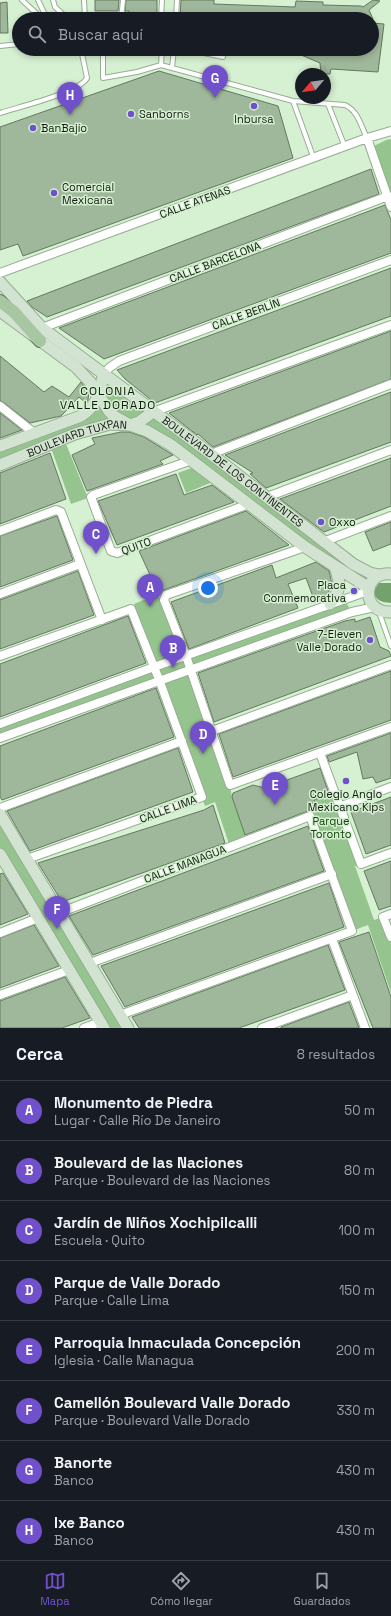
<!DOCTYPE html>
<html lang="es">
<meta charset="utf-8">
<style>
body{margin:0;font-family:"Space Grotesk",sans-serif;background:#20242c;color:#f1f3f6}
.compass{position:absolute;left:295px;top:68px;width:36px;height:36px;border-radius:50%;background:#171b24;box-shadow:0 2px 6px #0003;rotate:241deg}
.you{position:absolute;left:208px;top:588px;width:14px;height:14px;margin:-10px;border:3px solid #fff;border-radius:50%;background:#1a73e8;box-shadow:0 0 0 6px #1a73e833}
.badge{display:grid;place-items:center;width:26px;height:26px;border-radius:50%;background:#7151cb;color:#fff;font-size:13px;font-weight:700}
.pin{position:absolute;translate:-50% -33px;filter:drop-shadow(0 1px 2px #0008)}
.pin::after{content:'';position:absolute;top:21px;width:14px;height:12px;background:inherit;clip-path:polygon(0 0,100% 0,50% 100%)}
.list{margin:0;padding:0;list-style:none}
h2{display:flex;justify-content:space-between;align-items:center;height:52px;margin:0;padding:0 16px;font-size:17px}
h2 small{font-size:13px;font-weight:400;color:#9ea1a6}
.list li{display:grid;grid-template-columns:26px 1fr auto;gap:12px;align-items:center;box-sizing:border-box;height:60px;padding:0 16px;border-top:1px solid #363941}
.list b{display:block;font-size:15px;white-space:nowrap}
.list p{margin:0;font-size:13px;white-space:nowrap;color:#9ea1a6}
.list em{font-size:13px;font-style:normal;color:#9ea1a6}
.icon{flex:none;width:22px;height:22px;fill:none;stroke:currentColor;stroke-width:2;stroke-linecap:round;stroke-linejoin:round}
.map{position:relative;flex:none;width:391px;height:1028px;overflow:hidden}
.search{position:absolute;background:#171b24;box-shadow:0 2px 6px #0003;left:12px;right:12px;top:12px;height:44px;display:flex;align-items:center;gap:10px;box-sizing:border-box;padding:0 14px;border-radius:22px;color:#9ea1a6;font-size:15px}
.sheet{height:532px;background:#171b24}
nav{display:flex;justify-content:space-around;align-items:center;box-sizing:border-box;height:56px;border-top:1px solid #363941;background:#171b24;font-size:11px;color:#9ea1a6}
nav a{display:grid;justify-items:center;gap:2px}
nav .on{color:#7151cb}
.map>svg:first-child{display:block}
.green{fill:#96c48f}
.water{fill:#73a26c}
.building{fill:#9fb79b;stroke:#62795e}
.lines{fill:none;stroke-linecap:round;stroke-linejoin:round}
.lane-casing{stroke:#96ae92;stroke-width:6}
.street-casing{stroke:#96ae92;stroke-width:10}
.secondary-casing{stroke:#96ae92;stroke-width:13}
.primary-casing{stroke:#4d7247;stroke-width:14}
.lane{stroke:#fff;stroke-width:4}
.street{stroke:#fff;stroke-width:8}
.secondary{stroke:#d3e3d1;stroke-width:11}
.primary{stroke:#a7c7a3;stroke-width:12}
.poi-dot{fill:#7151cb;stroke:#d6f0d2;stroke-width:1.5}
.labels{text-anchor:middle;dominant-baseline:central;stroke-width:3;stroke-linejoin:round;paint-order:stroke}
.poi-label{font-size:11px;fill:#111a0f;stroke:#d6f0d2;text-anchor:start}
.street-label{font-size:11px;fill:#111a0f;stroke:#d6f0d2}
.park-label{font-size:11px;fill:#12430b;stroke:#d6f0d2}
.neighbourhood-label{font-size:12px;letter-spacing:1px;fill:#111a0f;stroke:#d6f0d2}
</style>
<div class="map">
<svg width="391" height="1028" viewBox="0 0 391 1028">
<rect width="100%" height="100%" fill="#d6f0d2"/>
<!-- green -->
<path class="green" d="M391,139V199L372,147L386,140Z
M111,385L372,577L366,587L193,460L122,420L102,397L105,389Z
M99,395L115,424L0,465V446L81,416Z
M64,439L88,498L71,504L50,445Z
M194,467L215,481L186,493L178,473Z
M158,594L183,655L156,665L134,604Z
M345,600L351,611L191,669L230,785L232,797L247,840L230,847L215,802L205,806L160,681L0,738V725Z
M334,792L361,864L355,866L374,920L383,917L391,937V993L368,925L352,931L310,816L318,810L314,800Z
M0,816L127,1028H104L0,854Z"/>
<!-- water -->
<path class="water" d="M379,583H391V603C381,602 377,601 373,592Z"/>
<!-- building -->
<path class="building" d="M95,0H119L118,11H95Z
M126,0H157V19H129V11H125Z
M181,0H214V4L295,7L296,1L323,2V5L361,6L363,7L373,0L380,1L369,10L373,19H180Z
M7,2L8,33H0V3Z
M372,23L384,24L378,72L331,69L330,74H321L320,63L287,49H372Z
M159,71L278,106L293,158L23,256L18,244L0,250V127Z
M371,169L379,194L47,317L32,307L27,301Z
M385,205L391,220V253L104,359L59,328Z
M391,268V316L155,403L125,379L117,370Z
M391,331V379L213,447L198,434L197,435L169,413Z
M0,356L44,392L52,386L69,397L81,382L89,392L88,400L86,403L79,397L61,416L30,423L3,402L0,401Z
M391,392V442L266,488L250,474L253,473L225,455Z
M0,413L22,430L0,438Z
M121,432H129L144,437L173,455L160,461L163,464L87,491L72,455L95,444L92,438Z
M50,453L66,499L0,524V473Z
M391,458V506L324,532L280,499Z
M176,474L184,495L212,485L234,502L117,545L98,501Z
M246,511L289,545L158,592L139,551Z
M57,516L73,560L0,587V536Z
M391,522V544L373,551L365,532Z
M316,562L329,571L330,575L332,585L326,597L315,602L306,578L288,584L298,608L189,649L171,602L272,565L276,578Z
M78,571L94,615L0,649V600Z
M128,616L146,663L0,717V664Z
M370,617L380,647L389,651L391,656L214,722L198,673L345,621L355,619V622Z
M391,671V720L233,777L219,734Z
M156,688L174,737L2,800L0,797V746Z
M391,733V778L376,783L373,777L363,779L357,752L329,762L327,756Z
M178,748L193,792L30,851L7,811Z
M320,768L329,794L314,800L318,810L313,812L308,811L245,835L232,797L233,793L253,785L265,788Z
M391,797V845L366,854L351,812Z
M213,805L225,843L62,902L38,863L204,810Z
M308,826L324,871L93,955L69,916Z
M391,861V906L379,910L364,871Z
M3,873L28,914L0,925V874Z
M329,883L344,927L127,1006L125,1007L101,966Z
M34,925L59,966L0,988V938Z
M369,932L391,997V1028H373L339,942Z
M328,945L345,990L239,1028H139L132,1017Z
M65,977L90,1018L62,1028H0V1001Z
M349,1002L359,1028H281V1027Z"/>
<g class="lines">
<defs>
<path id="lane" d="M22,0L37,14L46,19
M38,0L47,19
M53,0L55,7L68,19
M84,0L85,19
M54,19H75
M121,19L123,0
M161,19L162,0
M176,19L177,0
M0,46L19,44
M103,49V78L137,72L161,65L293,101L345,105C358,111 361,126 367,138
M185,49L223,57
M161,65L162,49
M172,68L174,49
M293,101L314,159
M328,104L345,147
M0,113C18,107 79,93 87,78L81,49
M379,612L391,646"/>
<path id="street" d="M367,138L391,207
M0,273L367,138L391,131
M42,328L388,196
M104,374L109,368L119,361L391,260
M0,406L34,433
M153,412L391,325
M211,454L391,384
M192,460L93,495L91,497L111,551L117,553L249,504
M267,497L391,450
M0,531L56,510L61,512L102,620
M323,542L391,516
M305,547L166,595L164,600L186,656L230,785L391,727
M0,594L80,564
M0,656L131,609L160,682L202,797L27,859
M0,724L154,667L368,591
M212,731L391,665
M0,738L352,612L375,607
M320,753L361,864L391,853
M339,807L391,787
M0,808L182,741
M59,913L310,816L352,931L120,1015
M391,914L383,917L391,937
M0,933L38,918
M332,939L365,1028
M90,963L332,874
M0,995L69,970
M84,1028L100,1022
M262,1028L353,995"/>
<g id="secondary">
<path id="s1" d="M0,282L42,328L211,454L353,564L370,573L379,575"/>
<path d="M0,311L76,367L91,383L109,411L114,416L130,425L147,431L171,445L305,547L369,588"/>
<path d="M0,446L81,416C100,403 98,393 104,374"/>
<path id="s2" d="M0,465L75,434L110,424L130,425L139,422L153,412"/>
<path d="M391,574C361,571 361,614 391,612"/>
<path d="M330,604C341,589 341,584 335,567"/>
<path d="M0,814L128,1028"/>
<path d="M0,854L104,1028"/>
</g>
<path id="primary" d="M0,301L14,312L40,341"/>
</defs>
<!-- lane casing -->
<use href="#lane" class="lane-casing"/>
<!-- street casing -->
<use href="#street" class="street-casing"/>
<!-- secondary casing -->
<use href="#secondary" class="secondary-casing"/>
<!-- primary casing -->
<use href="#primary" class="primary-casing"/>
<!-- lane -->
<use href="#lane" class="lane"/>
<!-- street -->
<use href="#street" class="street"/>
<!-- secondary -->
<use href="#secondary" class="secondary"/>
<!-- primary -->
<use href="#primary" class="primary"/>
</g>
<!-- markers -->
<g class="poi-dot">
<circle cx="254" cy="106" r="4"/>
<circle cx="131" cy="114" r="4"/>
<circle cx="33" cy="128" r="4"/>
<circle cx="54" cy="193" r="4"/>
<circle cx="321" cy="522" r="4"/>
<circle cx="354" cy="591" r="4"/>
<circle cx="370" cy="640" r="4"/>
<circle cx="346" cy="781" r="4"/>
</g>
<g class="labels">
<!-- poi labels -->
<g class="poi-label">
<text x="139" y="114">Sanborns</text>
<text x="254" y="119" text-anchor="middle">Inbursa</text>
<text x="41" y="128">BanBajío</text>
<text x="62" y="187">Comercial<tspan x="62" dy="13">Mexicana</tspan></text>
<text x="329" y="522">Oxxo</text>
<text x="346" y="585" text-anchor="end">Placa<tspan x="346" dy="13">Conmemorativa</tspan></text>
<text x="362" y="634" text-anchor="end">7-Eleven<tspan x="362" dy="13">Valle Dorado</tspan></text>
<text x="346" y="794" text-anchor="middle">Colegio Anglo<tspan x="346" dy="13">Mexicano Kips</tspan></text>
</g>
<!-- street labels -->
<g class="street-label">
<text transform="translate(195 202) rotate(-20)">CALLE ATENAS</text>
<text transform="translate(215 262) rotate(-21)">CALLE BARCELONA</text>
<text transform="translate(246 314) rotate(-20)">CALLE BERLÍN</text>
<text stroke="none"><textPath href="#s2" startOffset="82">BOULEVARD TUXPAN</textPath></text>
<text stroke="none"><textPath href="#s1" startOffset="301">BOULEVARD DE LOS CONTINENTES</textPath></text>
<text transform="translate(136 546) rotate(-20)">QUITO</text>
<text transform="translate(168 809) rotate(-20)">CALLE LIMA</text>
<text transform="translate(185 864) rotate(-21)">CALLE MANAGUA</text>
</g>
<!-- park labels -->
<g class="park-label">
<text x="331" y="821">Parque<tspan x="331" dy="13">Toronto</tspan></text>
</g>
<!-- neighbourhood labels -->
<g class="neighbourhood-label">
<text x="108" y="391">COLONIA<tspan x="108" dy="14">VALLE DORADO</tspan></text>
</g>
</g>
</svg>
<svg class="compass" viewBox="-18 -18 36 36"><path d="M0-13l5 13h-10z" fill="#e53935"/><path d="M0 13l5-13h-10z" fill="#9ea1a6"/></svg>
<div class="you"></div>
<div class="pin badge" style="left:150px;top:607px">A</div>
<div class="pin badge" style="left:173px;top:668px">B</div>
<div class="pin badge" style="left:96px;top:554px">C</div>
<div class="pin badge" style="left:203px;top:754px">D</div>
<div class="pin badge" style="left:275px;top:805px">E</div>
<div class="pin badge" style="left:57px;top:929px">F</div>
<div class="pin badge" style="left:215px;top:98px">G</div>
<div class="pin badge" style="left:70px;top:115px">H</div>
<div class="search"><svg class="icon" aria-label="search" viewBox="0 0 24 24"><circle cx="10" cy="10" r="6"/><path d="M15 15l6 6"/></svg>Buscar aquí</div>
</div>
<section class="sheet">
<h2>Cerca<small>8 resultados</small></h2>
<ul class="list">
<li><span class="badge">A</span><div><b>Monumento de Piedra</b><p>Lugar · Calle Río De Janeiro</p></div><em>50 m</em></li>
<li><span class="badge">B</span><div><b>Boulevard de las Naciones</b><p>Parque · Boulevard de las Naciones</p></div><em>80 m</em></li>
<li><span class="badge">C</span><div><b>Jardín de Niños Xochipilcalli</b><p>Escuela · Quito</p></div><em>100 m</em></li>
<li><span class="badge">D</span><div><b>Parque de Valle Dorado</b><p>Parque · Calle Lima</p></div><em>150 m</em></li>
<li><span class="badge">E</span><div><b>Parroquia Inmaculada Concepción</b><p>Iglesia · Calle Managua</p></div><em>200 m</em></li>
<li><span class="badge">F</span><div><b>Camellón Boulevard Valle Dorado</b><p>Parque · Boulevard Valle Dorado</p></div><em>330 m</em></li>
<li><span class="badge">G</span><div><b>Banorte</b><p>Banco</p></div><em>430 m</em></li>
<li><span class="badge">H</span><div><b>Ixe Banco</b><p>Banco</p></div><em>430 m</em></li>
</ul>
</section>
<nav>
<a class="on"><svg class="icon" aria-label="map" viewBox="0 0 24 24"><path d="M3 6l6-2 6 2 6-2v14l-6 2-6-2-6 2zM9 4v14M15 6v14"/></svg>Mapa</a>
<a><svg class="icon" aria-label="directions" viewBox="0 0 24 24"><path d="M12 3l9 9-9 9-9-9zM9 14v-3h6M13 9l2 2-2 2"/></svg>Cómo llegar</a>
<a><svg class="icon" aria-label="saved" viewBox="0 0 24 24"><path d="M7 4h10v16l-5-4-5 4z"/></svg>Guardados</a>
</nav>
